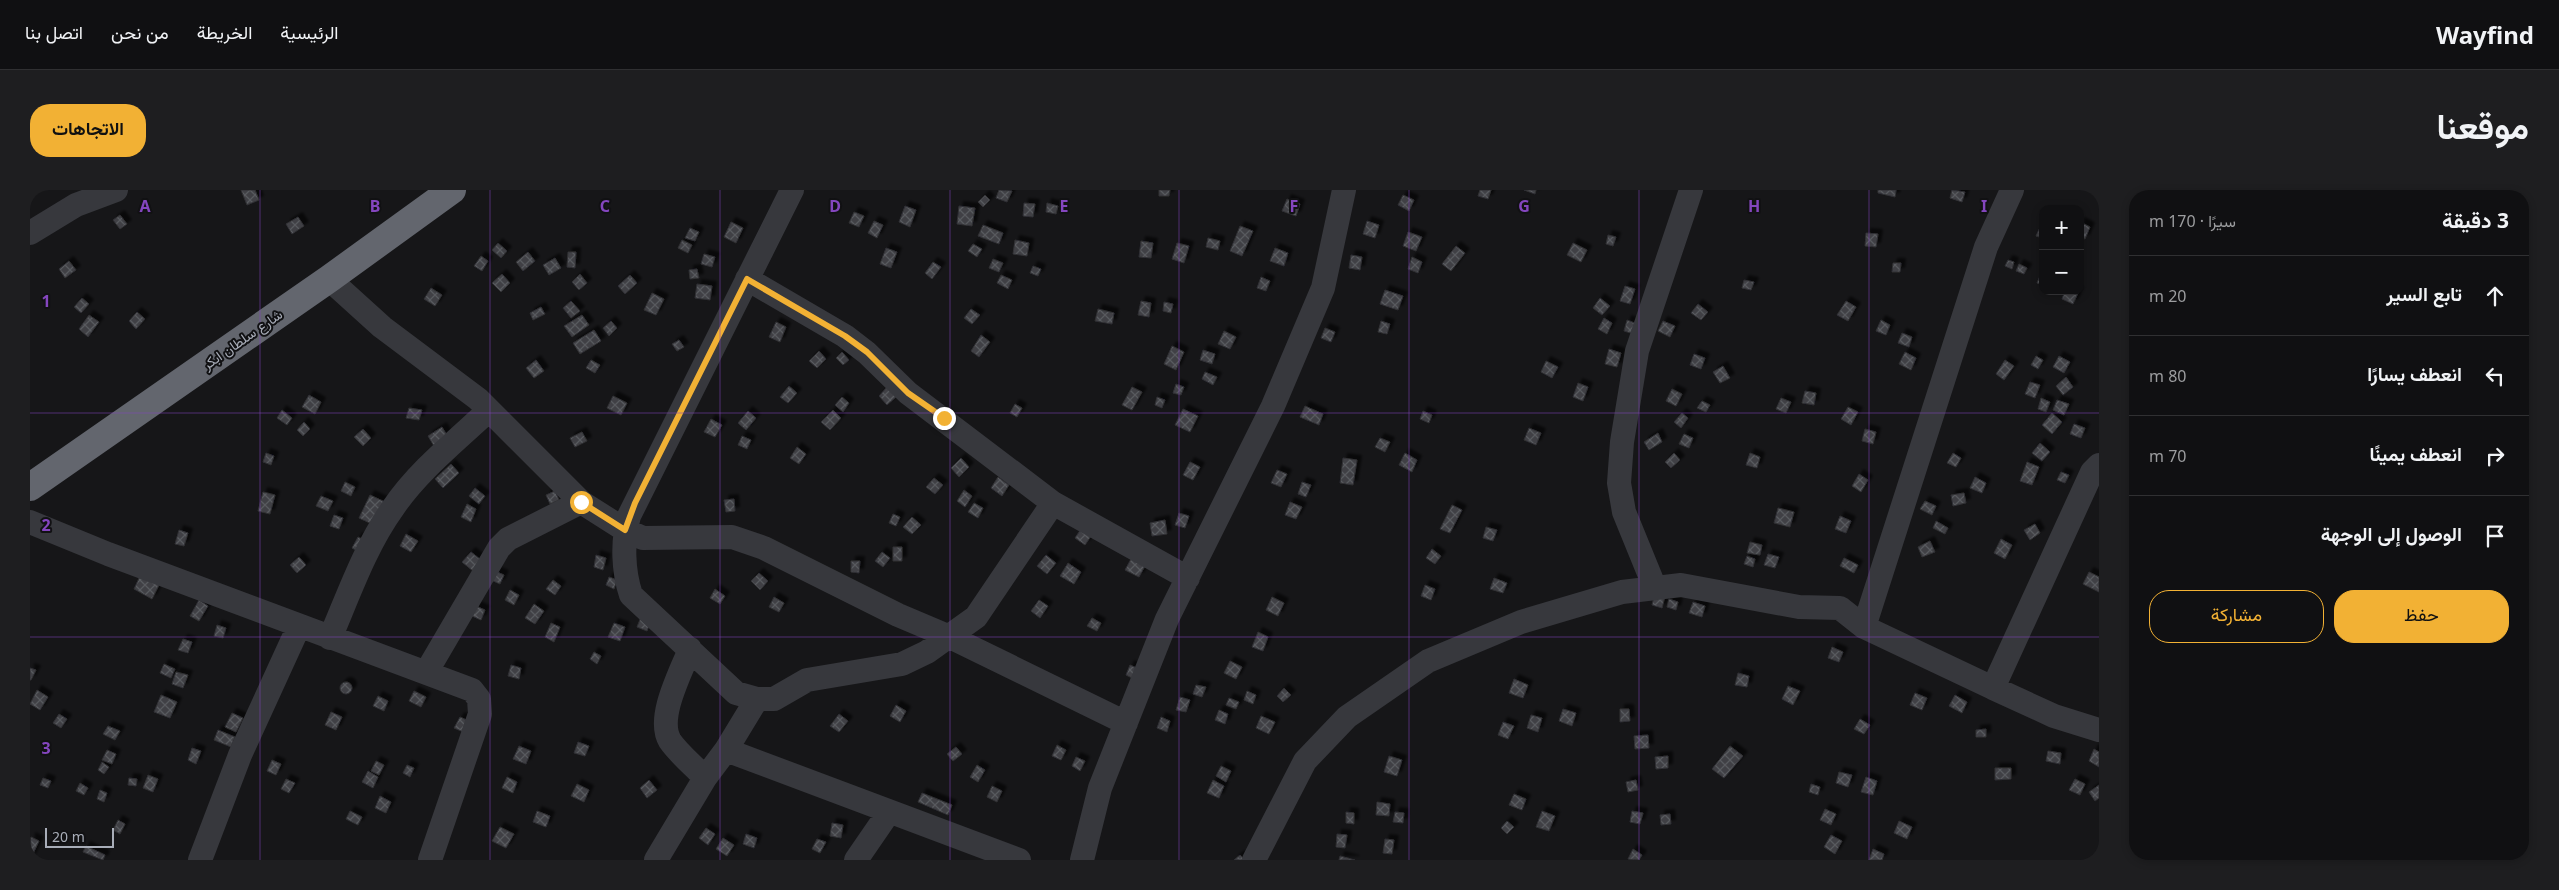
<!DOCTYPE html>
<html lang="ar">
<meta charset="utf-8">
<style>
body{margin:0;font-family:"Noto Sans",Vazirmatn,sans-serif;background:#1e1e20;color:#f1f3f6;direction:rtl}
.controls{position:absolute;right:15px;top:15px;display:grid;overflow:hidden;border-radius:10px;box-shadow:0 2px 8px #0003}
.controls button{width:45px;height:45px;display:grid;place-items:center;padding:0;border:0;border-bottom:1px solid #303032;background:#101012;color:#f1f3f6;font:25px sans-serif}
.scale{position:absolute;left:15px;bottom:12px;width:69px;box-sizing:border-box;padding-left:5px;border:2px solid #a8adb8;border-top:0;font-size:14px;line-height:18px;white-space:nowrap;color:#a8adb8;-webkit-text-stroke:4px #111113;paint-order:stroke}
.stop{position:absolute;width:15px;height:15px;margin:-11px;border:4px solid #f2b134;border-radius:50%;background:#fff}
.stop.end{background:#f2b134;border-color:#fff;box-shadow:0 1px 5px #0008}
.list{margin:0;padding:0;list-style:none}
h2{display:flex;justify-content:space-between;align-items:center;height:65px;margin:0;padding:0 20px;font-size:21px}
h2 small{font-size:16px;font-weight:400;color:#9c9d9f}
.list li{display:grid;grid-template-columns:32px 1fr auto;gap:15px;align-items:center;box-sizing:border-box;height:80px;padding:0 20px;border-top:1px solid #303032}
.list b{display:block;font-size:19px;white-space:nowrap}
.list em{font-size:16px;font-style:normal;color:#9c9d9f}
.actions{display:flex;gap:10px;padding:15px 20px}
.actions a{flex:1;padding:11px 0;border:1px solid #f2b134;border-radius:20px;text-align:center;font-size:18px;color:#f2b134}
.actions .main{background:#f2b134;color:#111}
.icon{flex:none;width:28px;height:28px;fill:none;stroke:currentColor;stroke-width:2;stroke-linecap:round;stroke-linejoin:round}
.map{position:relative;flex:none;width:2069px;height:670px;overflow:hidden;direction:ltr;border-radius:20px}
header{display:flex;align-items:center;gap:30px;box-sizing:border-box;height:70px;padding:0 25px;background:#101012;border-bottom:1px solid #303032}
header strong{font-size:24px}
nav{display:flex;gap:28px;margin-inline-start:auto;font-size:18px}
.intro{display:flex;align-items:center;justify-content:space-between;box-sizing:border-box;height:120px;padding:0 30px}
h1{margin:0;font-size:35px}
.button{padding:12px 22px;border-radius:20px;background:#f2b134;color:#111;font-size:18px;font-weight:700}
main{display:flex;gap:30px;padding:0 30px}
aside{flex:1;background:#101012;border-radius:20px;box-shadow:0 2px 8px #0003}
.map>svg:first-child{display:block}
.building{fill:url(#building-cross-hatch);stroke:#303034;filter:url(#shadow)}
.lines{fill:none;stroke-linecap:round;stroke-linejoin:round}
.minor{stroke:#37383d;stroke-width:24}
.highway{stroke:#63666e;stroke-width:28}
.route{stroke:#f2b134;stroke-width:6}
.grid{fill:none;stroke:#8446be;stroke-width:1;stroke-opacity:0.55}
.labels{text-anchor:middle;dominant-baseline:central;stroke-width:4;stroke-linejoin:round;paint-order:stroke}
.street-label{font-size:14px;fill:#a8adb8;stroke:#111113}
.grid-label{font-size:16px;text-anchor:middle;font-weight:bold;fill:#8446be;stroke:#111113;stroke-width:4;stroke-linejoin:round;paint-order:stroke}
</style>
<header>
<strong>Wayfind</strong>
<nav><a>الرئيسية</a><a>الخريطة</a><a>من نحن</a><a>اتصل بنا</a></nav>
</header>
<div class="intro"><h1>موقعنا</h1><a class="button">الاتجاهات</a></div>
<main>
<aside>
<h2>3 دقيقة<small>سيرًا · 170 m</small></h2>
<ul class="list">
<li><svg class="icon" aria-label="ahead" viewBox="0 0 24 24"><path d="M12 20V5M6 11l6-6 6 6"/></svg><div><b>تابع السير</b></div><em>20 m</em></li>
<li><svg class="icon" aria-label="left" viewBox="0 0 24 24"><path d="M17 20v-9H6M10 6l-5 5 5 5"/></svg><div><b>انعطف يسارًا</b></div><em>80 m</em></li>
<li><svg class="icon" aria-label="right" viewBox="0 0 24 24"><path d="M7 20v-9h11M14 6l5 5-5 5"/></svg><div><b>انعطف يمينًا</b></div><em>70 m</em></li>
<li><svg class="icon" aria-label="arrive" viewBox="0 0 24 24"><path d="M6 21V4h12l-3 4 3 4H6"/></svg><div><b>الوصول إلى الوجهة</b></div></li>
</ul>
<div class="actions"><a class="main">حفظ</a><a>مشاركة</a></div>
</aside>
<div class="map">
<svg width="2069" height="670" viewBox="0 0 2069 670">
<defs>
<pattern id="building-cross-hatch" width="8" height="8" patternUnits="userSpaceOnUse" patternTransform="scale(1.25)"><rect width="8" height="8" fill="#404145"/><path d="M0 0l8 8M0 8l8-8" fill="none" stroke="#595a5e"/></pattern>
<filter id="shadow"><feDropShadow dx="4.5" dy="-4.5" stdDeviation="1" flood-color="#0009"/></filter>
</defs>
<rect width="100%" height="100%" fill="#161618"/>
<!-- building -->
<path class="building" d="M211,0H225L229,10L217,15Z
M969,0L982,1L977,12L966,8Z
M1129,0H1140L1139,6H1129Z
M1450,0H1461L1458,9L1448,6Z
M1494,0H1506L1505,4Z
M1848,0H1866L1865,7L1848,3Z
M1922,0L1935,2L1932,12L1920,8Z
M955,5L960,10L953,17L948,12Z
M1373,5L1384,10L1379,21L1368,15Z
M1257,9L1270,14L1266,26L1252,21Z
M994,13L1005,14L1003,27L993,26Z
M1017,13L1028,16L1026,24L1016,22Z
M875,16L886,20L880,37L869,32Z
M929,16L945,18L942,36L927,34Z
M824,22L834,26L829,37L819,33Z
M90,25L97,34L90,39L83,30Z
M268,27L274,36L262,44L256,34Z
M844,31L853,35L847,48L838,43Z
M1337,31L1349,35L1345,48L1333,44Z
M701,32L713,38L706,53L694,47Z
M2050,32L2060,37L2055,49L2050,47Z
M2012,33H2013V48L2006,46Z
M953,35L973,43L969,54L948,46Z
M1210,36L1223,41L1212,66L1200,61Z
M660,38L669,42L665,51L655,48Z
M1378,42L1392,47L1386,61L1373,56Z
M1836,43L1848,44L1846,57L1835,56Z
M1578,45L1586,47L1583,56L1576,54Z
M1178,48L1190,51L1188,60L1176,57Z
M652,50L662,55L658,63L648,58Z
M985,50L999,53L997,66L983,64Z
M1111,51L1123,53L1121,68L1109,67Z
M468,53L477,61L471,68L462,60Z
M1147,53L1159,56L1154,73L1142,69Z
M1543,53L1557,60L1551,72L1537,65Z
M943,54L952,59L947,67L938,61Z
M1426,56L1435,63L1421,81L1412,74Z
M856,58L867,62L861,78L850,74Z
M1245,58L1258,63L1254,76L1240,71Z
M498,62L505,71L493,81L486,72Z
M538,62H546L545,78L537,77Z
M674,64L685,67L682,77L671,74Z
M1321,65L1332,67L1330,80L1319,78Z
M451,66L458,71L452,81L444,76Z
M1382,67L1392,72L1388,83L1378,79Z
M525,68L531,78L519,85L513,75Z
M963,69L973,73L969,82L959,78Z
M1978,70L1984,72L1982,79L1975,76Z
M39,71L46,80L35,88L29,79Z
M903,72L911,77L902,89L895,83Z
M1863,73H1871L1870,82H1862Z
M1989,74L1997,78L1994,84L1986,81Z
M1003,76L1011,79L1008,86L1000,83Z
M667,79L669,88L660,89L659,80Z
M2012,81L2013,82V95L2007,93Z
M472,84L480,93L471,102L462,93Z
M550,84L557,93L549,100L542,92Z
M600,85L607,93L595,104L588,96Z
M971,85L982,90L978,99L967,93Z
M1231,87L1240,91L1236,101L1227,98Z
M1714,90L1724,92L1721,100L1712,98Z
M667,94L682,96L680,110L665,108Z
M1595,96L1605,99L1600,114L1590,111Z
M401,98L412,105L405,116L394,109Z
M1355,100L1373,106L1368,120L1350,114Z
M2035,101H2049L2043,114L2032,109Z
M622,103L634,109L626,125L614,120Z
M52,108L59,114L51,123L44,117Z
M1570,108L1580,116L1572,125L1563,118Z
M541,111L550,121L541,128L533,118Z
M1111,111L1121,113L1119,127L1108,125Z
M1816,111L1826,117L1818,131L1807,125Z
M1134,112L1143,114L1141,123L1133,121Z
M1668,114L1678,122L1671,130L1661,123Z
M511,117L515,124L503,130L500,123Z
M941,119L950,125L942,134L934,128Z
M1068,119L1084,123L1082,134L1065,131Z
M107,122L115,129L106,139L99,131Z
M59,125L69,132L58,147L49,139Z
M552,125L559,135L542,147L534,136Z
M1574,128L1582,133L1577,144L1568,139Z
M1597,130L1607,134L1604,144L1594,141Z
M1851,130L1860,135L1856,145L1846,141Z
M581,131L587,138L579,146L573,138Z
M1351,131L1360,134L1357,144L1348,142Z
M1633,131L1645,136L1640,147L1628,141Z
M746,132L756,137L750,152L739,147Z
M1295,138L1305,142L1301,152L1291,148Z
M564,140L571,151L550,164L543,153Z
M1194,141L1206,147L1200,159L1188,154Z
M1872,143L1882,147L1879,157L1868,153Z
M951,145L960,152L949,167L941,161Z
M649,150L654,157L647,161L642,154Z
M1142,156L1154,162L1146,180L1134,174Z
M1579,159L1591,163L1587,177L1575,174Z
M1173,160L1185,164L1182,174L1170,170Z
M789,161L796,169L787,178L779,171Z
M812,162L819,170L813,175L806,168Z
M1875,162L1886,168L1881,180L1869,174Z
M1664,164L1675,168L1671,179L1660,175Z
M2006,166L2013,170L2008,179L2001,175Z
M2029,166L2040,172L2034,183L2023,177Z
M506,170L514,181L504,188L496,178Z
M561,170L570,175L565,183L556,178Z
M1975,170L1984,176L1974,190L1966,184Z
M1516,171L1528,177L1522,188L1511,182Z
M1693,176L1700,188L1690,193L1683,182Z
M1175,182L1187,187L1183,195L1172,189Z
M2036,187L2043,197L2033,205L2026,196Z
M2000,192L2010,195L2005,208L1995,204Z
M1548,193L1558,197L1553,211L1543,207Z
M1146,194L1154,197L1151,205L1143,203Z
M759,196L767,203L758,213L750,207Z
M857,197L866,207L857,215L849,206Z
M1102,197L1112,202L1102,220L1092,215Z
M1642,199L1652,204L1646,216L1636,211Z
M1775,201L1786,203L1784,215L1772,213Z
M279,205L291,212L285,224L272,217Z
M583,206L597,213L591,225L577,218Z
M812,207L819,213L813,222L805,215Z
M1127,207L1135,210L1132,218L1125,215Z
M1751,208L1761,212L1756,223L1746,219Z
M2011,208L2020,212L2016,222L2008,219Z
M2027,210L2039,214L2034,225L2023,220Z
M1672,211L1680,215L1676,222L1667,218Z
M985,214L992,218L987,227L980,223Z
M1275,216L1293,224L1289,235L1270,227Z
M1818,217L1828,222L1821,235L1811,229Z
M379,218L392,220L389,230L376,228Z
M1153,219L1168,226L1160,242L1145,235Z
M252,220L262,228L257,235L247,228Z
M803,220L811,228L800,240L791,232Z
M718,221L726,228L716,240L708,233Z
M1393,221L1402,225L1399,233L1390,229Z
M1652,223L1658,228L1651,238L1644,232Z
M2022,223L2032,232L2022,244L2012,235Z
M681,229L692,235L685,247L674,242Z
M274,232L280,239L273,246L267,240Z
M2044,234L2055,238L2051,248L2040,244Z
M412,237L418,247L404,256L398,246Z
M1499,238L1511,243L1506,255L1494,250Z
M333,239L341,248L333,256L324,247Z
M1835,239L1846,242L1843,254L1832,251Z
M552,242L557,251L545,257L540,248Z
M1628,243L1632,252L1619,260L1614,252Z
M1654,244L1663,248L1659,258L1649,254Z
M712,246L721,250L717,259L708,255Z
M1350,248L1360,252L1355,262L1345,257Z
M2010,253L2020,262L2012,271L2002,263Z
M767,257L776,264L769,274L760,268Z
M236,263L244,266L241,275L233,272Z
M1375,263L1387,270L1382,282L1369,275Z
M1644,263L1650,270L1641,278L1635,272Z
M1720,263L1730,267L1727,278L1716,275Z
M1923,263L1931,268L1926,277L1917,273Z
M931,268L939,277L929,287L921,278Z
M1313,268L1327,270L1323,295L1310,293Z
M1160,272L1170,277L1163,290L1153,285Z
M1997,272L2009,277L2002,295L1990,291Z
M421,274L429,283L413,298L405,289Z
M1247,280L1257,284L1251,297L1241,293Z
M2031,282L2039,285L2035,293L2027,290Z
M1829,284L1838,290L1831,302L1822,296Z
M968,287L979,295L972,306L961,298Z
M1945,287L1956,293L1952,303L1940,298Z
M904,288L913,295L905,304L896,297Z
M315,292L325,297L321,306L311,301Z
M1272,292L1281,295L1276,307L1268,304Z
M445,298L455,306L449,314L439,306Z
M934,300L942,306L935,317L927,311Z
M525,301L529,310L520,314L516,305Z
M233,302L245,305L240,324L228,321Z
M1934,303L1936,313L1923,316L1921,305Z
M340,305L355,312L344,335L329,328Z
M291,306L303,311L298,321L286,316Z
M704,309L705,321L696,322L694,310Z
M1895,311L1906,316L1902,325L1890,319Z
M1260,312L1272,317L1266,329L1255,325Z
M944,313L953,318L948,328L938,322Z
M437,314L446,319L441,332L431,327Z
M1422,315L1432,320L1420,343L1410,339Z
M1748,318L1764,322L1760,337L1744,333Z
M1149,323L1159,326L1155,338L1145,335Z
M863,324L870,327L866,336L859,333Z
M304,325L313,328L309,339L300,336Z
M1810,326L1821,331L1816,343L1805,339Z
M882,327L891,335L882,344L873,337Z
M1135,330L1137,344L1122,346L1120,333Z
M1906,331L1918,338L1915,344L1903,338Z
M2005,334L2010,343L2000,350L1994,340Z
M1456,337L1467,340L1463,351L1453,348Z
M1051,339L1061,346L1055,355L1045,348Z
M149,340L158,343L154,356L145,354Z
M376,344L388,351L381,362L370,356Z
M328,347L338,352L331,363L322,358Z
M1971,349L1982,355L1975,369L1964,363Z
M1900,351L1905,362L1892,367L1888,357Z
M1720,352L1732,355L1730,365L1717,363Z
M863,357H872V371H863Z
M1402,359L1411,366L1405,374L1396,368Z
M441,362L451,370L443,381L432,372Z
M852,362L860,368L853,377L845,371Z
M1738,364L1749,367L1745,378L1734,375Z
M566,365L576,368L573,380L564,377Z
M1016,365L1026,373L1017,384L1007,376Z
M1717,366L1725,369L1723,377L1714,374Z
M269,367L276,375L267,383L260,375Z
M1814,368L1828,375L1824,383L1810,376Z
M1101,369L1115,376L1109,387L1095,380Z
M821,371H830L829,383L821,382Z
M1038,373L1051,382L1044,394L1030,386Z
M465,381L474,385L470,394L461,390Z
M2059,382L2069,387V402L2053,394Z
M729,383L738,391L730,400L721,391Z
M110,386L129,395L122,409L104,399Z
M579,387L587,390L584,399L576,395Z
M1464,388L1477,393L1473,403L1460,399Z
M523,390L531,396L525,405L516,399Z
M1395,395L1405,399L1401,410L1391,406Z
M685,399L695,406L690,414L680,408Z
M480,400L489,405L484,415L475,410Z
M1625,403L1635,406L1632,418L1622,415Z
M744,407L754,413L749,422L739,417Z
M1242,407L1254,413L1248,426L1236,420Z
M1639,409L1648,412L1646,420L1637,417Z
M169,410L178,416L169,431L160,426Z
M1009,410L1018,416L1010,428L1001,421Z
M1663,412L1675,416L1672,427L1659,423Z
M504,414L514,421L505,434L495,428Z
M446,416L455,420L451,430L442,426Z
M611,427L621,430L617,441L607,437Z
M1062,428L1071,433L1067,441L1057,436Z
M521,433L530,437L524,452L515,447Z
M584,433L595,437L590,451L578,447Z
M187,435L196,438L193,448L184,446Z
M1228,442L1238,447L1233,461L1222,457Z
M153,449L162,452L158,463L148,460Z
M1802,457L1813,462L1809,472L1798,468Z
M564,462L571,466L567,474L560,469Z
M1200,471L1212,477L1206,489L1194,483Z
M134,474L145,479L141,488L130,483Z
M481,475L491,478L489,489L478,486Z
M1100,475L1109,479L1104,489L1096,485Z
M0,478L6,480L1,490H0Z
M146,482L158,485L153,498L142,494Z
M1708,483L1719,486L1717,497L1705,495Z
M1484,489L1498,495L1493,508L1479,503Z
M310 498a6 6 0 1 1 12 0a6 6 0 1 1-12 0Z
M1166,495L1176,497L1172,507L1163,504Z
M1758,496L1770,501L1763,515L1752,509Z
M1254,498L1261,505L1253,512L1247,506Z
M7,500L18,507L10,520L0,514Z
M384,501L396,507L391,517L379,511Z
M1217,501L1226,505L1223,514L1214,510Z
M1885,503L1897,508L1892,520L1880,515Z
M131,505L147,512L140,528L124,522Z
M1925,505L1937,512L1932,523L1919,516Z
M348,506L358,511L354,521L343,516Z
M1150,507L1160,510L1156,522L1146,520Z
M1199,508L1209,512L1206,519L1196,515Z
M866,515L876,521L870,532L860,526Z
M1533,519L1546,523L1542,536L1529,531Z
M1590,519H1599L1600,531L1590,532Z
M1189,520L1198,524L1195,534L1185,530Z
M301,522L312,527L306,540L295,535Z
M202,523L213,528L206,542L195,537Z
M29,524L37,529L31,538L23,533Z
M809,524L818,531L809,542L800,536Z
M1501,525L1512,528L1508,542L1497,538Z
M1231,526L1245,532L1239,544L1226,538Z
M430,527L441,532L436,543L424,538Z
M1131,527L1140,531L1137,542L1127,538Z
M1830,529L1840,535L1834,544L1824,539Z
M1473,532L1484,536L1478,549L1468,545Z
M78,536L90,541L85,550L73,544Z
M1956,539V547H1946V540Z
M188,540L205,547L201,557L184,550Z
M1618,545L1619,558L1605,559L1604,546Z
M548,552L559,556L555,566L544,563Z
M1027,555L1036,560L1031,570L1022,566Z
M489,556L501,561L496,574L483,569Z
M1700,556L1713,566L1694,588L1682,579Z
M926,557L932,564L923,571L917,564Z
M162,558L171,561L166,574L158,570Z
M2064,559L2069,562V577L2059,571Z
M77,560L86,564L82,574L72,570Z
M2018,561L2031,563L2030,574L2016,571Z
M1359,566L1372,570L1367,586L1354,582Z
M1638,566V578L1626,579L1625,567Z
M1046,567L1055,571L1050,581L1042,576Z
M242,570L251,574L246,585L237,581Z
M346,571L354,575L349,585L341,581Z
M72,572L79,577L74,584L68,580Z
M377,575L384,578L380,587L373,583Z
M947,575L955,580L948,592L940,587Z
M1191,576L1201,581L1196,592L1186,586Z
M1965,578H1981V589L1965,590Z
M338,581L348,587L343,598L332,592Z
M1809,582L1822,585L1818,597L1806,593Z
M118,585L128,589L123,602L113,598Z
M477,587L487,592L483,603L472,598Z
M1836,587L1847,591L1843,605L1831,602Z
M13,588L21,591L18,598L10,595Z
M99,588L107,589L106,596L98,595Z
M256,589L265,593L259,603L251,599Z
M2045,589L2055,594L2050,605L2039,600Z
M619,590L627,600L617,608L610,598Z
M1183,590L1194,596L1189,608L1177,603Z
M1606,590L1608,600L1598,602L1596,592Z
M50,593L58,598L54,605L46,601Z
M547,594L559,600L554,612L541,606Z
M1781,594L1790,597L1788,605L1779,602Z
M2069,595V608L2065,611L2059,602Z
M962,596L972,601L967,612L957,607Z
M70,600L77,603L74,612L67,609Z
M892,603L922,615L918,625L888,612Z
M1484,604L1496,609L1492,620L1479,615Z
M350,606L361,612L356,623L345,618Z
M1347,612L1360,614L1359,626L1346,625Z
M1795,619L1806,624L1801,635L1790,630Z
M320,621L332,627L328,635L316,629Z
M507,621L520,626L516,637L503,632Z
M1512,621L1525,626L1519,641L1506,637Z
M1602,621L1613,623L1610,634L1600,632Z
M1316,622L1324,623V634L1316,633Z
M1365,622L1374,623L1373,633L1363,632Z
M1640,624L1641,634L1631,635L1630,625Z
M88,630L95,634L90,644L83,640Z
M1477,631L1484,637L1477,644L1471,638Z
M1869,631L1882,637L1877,649L1864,643Z
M802,633L813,635L811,648L800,646Z
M470,637L484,644L476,658L462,651Z
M676,638L685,644L678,655L669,648Z
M716,644L727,648L724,658L713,654Z
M1307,644L1317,645L1315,658L1306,657Z
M1801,645L1812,651L1805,664L1794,657Z
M1,647L9,651L1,668H0Z
M693,648L704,655L697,666L686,659Z
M787,649L796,652L790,663L782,659Z
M1355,649L1364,650L1362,664L1353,663Z
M56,656L75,665L73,670L53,662Z
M1603,659L1612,665L1609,670L1598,669Z
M1843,659L1854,664L1852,670H1839Z
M1210,665L1215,670H1204Z
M1310,666L1325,670H1309Z"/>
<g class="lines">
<!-- minor -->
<path class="minor" d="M762,0L599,326C592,351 593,381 601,405L706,503L727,509H744L777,490L872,474L897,462L946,427L1023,313
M0,43L46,15L86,0
M299,89L352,137L448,209L551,312L595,340L613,348L702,347L734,358L868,425L920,447L1096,533
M717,89L815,146L837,163L878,203L1023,313L1158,388
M0,332L78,364L442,500L449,509L450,524L400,670
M1625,398L1594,322L1589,293L1592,252L1607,161L1661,0
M1834,437L1956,57L1982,0
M300,448C319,404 335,357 363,318C388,281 426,251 459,220
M660,459C651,482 626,528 640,551C649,564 664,576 675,588
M397,481L469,358L478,349L551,312
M1963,498L2024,526L2069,540
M696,560L989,670
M170,670L210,565L269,436
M626,670L675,588L696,560L727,509
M826,670L859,622
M1052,670L1070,598L1137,429L1243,216L1293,98L1314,0
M1224,670L1275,571L1317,527L1398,471L1491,432L1592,402L1651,395L1769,417L1810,418L1834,437L1963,498L2062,282L2069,275"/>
<!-- highway -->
<path class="highway" d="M0,297L299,89L422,0"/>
</g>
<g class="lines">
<!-- route -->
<path class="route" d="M551,312L595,340L605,313L717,89L815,146L837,162L878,203L914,228"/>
</g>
<!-- grid -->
<path class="grid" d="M230,0V670M460,0V670M690,0V670M920,0V670M1149,0V670M1379,0V670M1609,0V670M1839,0V670M0,223H2069M0,447H2069"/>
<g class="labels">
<!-- street labels -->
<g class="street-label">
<text transform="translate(212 149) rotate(-35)">شارع سلطان ابكر</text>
</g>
</g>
<g class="grid-label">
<text x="115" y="22">A</text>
<text x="345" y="22">B</text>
<text x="575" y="22">C</text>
<text x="805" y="22">D</text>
<text x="1034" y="22">E</text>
<text x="1264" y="22">F</text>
<text x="1494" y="22">G</text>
<text x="1724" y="22">H</text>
<text x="1954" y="22">I</text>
<text x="16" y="117">1</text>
<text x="16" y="341">2</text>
<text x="16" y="564">3</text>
</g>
</svg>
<div class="controls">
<button>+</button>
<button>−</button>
</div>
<div class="scale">20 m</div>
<div class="stop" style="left:551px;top:312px"></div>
<div class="stop end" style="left:914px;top:228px"></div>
</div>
</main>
